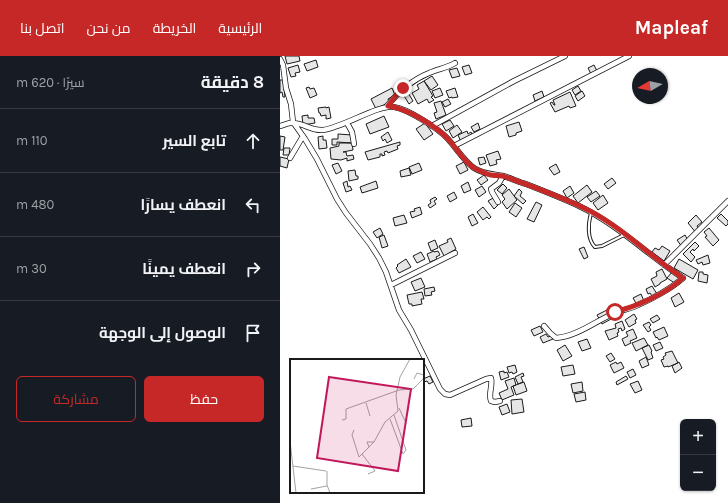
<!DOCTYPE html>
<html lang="ar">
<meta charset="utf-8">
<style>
body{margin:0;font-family:Karla,Cairo,sans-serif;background:#20242c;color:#f1f3f6;direction:rtl}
.controls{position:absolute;right:12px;bottom:12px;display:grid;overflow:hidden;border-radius:6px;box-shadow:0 1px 3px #0004}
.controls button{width:36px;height:36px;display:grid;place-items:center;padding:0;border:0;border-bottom:1px solid #363941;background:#171b24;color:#f1f3f6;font:20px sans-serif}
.compass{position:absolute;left:352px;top:12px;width:36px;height:36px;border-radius:50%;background:#171b24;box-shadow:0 1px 3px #0004;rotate:261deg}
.stop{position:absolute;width:12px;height:12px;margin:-9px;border:3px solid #c62828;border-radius:50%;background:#fff}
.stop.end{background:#c62828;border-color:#fff;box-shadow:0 1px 4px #0008}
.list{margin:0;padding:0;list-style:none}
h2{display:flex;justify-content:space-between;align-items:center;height:52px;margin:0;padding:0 16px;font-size:17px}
h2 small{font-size:13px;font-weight:400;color:#9ea1a6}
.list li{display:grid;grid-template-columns:26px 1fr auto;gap:12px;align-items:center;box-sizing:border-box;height:64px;padding:0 16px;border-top:1px solid #363941}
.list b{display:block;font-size:15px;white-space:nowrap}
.list em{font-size:13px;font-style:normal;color:#9ea1a6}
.actions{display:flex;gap:8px;padding:12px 16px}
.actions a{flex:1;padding:9px 0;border:1px solid #c62828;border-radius:6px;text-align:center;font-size:14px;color:#c62828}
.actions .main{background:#c62828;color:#fff}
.icon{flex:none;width:22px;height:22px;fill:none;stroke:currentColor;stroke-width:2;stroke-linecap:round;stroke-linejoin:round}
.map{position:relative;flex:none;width:448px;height:447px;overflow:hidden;direction:ltr}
header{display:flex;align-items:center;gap:24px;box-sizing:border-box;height:56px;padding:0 20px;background:#c62828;color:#fff}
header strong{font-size:19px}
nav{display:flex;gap:22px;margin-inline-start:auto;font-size:14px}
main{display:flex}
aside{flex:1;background:#171b24}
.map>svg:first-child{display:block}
.building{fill:#e6e6e6;stroke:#1a1a1a}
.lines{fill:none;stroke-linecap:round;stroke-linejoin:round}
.lane-casing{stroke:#1a1a1a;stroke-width:4}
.street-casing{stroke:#1a1a1a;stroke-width:6}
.lane{stroke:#fff;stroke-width:2}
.street{stroke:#fff;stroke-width:4.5}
.route{stroke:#c62828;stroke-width:5}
.inset-road{fill:none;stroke:#a3a3a3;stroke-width:1}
.view{fill:#c2185b;fill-opacity:0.15;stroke:#c2185b;stroke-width:2}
.inset-edge{fill:none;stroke:#1a1a1a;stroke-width:2}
</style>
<header>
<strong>Mapleaf</strong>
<nav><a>الرئيسية</a><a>الخريطة</a><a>من نحن</a><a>اتصل بنا</a></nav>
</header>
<main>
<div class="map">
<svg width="448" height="447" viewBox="0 0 448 447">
<rect width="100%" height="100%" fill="#fff"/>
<!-- building -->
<path class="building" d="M5,0H19L20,5L7,8Z
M36,4L38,11L27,15L24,8Z
M18,9L20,16L15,17L16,20L11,21L8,12Z
M189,9L192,17L185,19L182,11Z
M314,9L317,15L311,18L308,12Z
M177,12L180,20L172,22L169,14Z
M152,20L158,29L151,34L144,25Z
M0,24H3L5,41H3L2,36L0,37Z
M144,25L153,40L151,41L154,44L149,47L147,43L138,48L132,37L139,33L137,29Z
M298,30L301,35L295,39L292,34Z
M29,31L30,33L34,32L37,39L30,42L26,32Z
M112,32L115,39L108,43L109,46L96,53L91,43Z
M160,32L163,39L155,42L152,35Z
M175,32L178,41L172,42V41L169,42L166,35Z
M127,35L133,45L129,48L123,38Z
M262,35L264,41L255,45L253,39Z
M302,35L305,40L298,45L295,40Z
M290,36L296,50L290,52L289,50L275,56L270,47L272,46L274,49H275L273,44Z
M168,43L171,48L165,51L162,46Z
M161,45L166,59L156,63L154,57L157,56L154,47Z
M46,51V52L49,51L51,62L46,63V59L41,60L40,57H39L38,52Z
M28,59V62H34L35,67L23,69L22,60Z
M104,60L109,71L90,78L86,68Z
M170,64L174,70L166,75L162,68Z
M239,66L242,75L236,77V79L229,81L226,70Z
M145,67L153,78L144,84L136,73Z
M198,67L200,73L194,76L191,71Z
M177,69L182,76L173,82L169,75Z
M187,75L188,78L191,76L192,78L181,86L178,79Z
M108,76L112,84L107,87L105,83L103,85L101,81Z
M58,78L72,79V87L57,86V89H52V83H58Z
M0,80L5,81L3,94H0Z
M43,80V84H46L47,92L39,93L38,81Z
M120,86V89L117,90L118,93L108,97L107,95L104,96L105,99L102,100V98H100V101L88,104L85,96Z
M59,87H72L73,94L63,96H66L67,100L73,99L74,103L67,105V102L61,104L51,103L50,92L59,90Z
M4,92H10L9,99H3Z
M218,95L221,103L216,104L217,108L210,110L206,99Z
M0,101L9,103L7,112L0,110Z
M204,101L206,107L200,109L198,102Z
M184,106L188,114L180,118L176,110Z
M58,107L62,115L56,118L52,109Z
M139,107L142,114L132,118L129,111Z
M276,108L280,116L274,119L269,112Z
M129,112L131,119L121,121L120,115Z
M75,114L76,120H78V123L69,125L68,115Z
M204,119L208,124L201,129L197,124Z
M332,122L336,127L328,133L324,128Z
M67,125L68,131L70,130L72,134L66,136L63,127Z
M96,125L98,132L82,137L80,131Z
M188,126L191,134L184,137L181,130Z
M223,128L227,132L222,138L217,134Z
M307,129L312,136L298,147L293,140Z
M202,130L206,136L199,141L195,134Z
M290,130L294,137L287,142L283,135Z
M229,133L237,144L227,153L222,146L225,143L222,139Z
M239,133L242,136L240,140L246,145L243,148L234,140Z
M316,135L320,140L311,146L307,141Z
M174,136L177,142L170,146L167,140Z
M323,139L328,147L318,154L313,147Z
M155,141L157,143L154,145L156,148L150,152L148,149L151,147L150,144Z
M213,142L218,149L214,153L208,145Z
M256,146L262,149L254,166L247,163Z
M235,147L242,152L236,161L229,156Z
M140,151L142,158L132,162L130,156L135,155L134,153Z
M203,151L211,161L209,163L207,161L203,164L197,156Z
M193,158L198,167L192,170L188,161Z
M441,158L448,165V168L446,170L437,162Z
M124,159L127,167L115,170L113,162Z
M416,159L422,166L417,170L420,175L417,178L408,167Z
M100,172L103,178L97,182L93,176Z
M429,172L439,184L433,190L425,181L427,180L424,176Z
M104,179L108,190L102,192L99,181Z
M405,179L409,186L402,191L397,184Z
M171,182L176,193L164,200L159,190L168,186L167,184Z
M155,184L158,192L151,195L148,187Z
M415,186L419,190L414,195L413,193L410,196L415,201L411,206L403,198Z
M382,190L390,195L384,205L372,196L375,192L379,194Z
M304,191L308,201L304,203L299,193Z
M154,195V196L158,195L160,199L156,201L157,203L150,206L147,198Z
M141,196L145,203L137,207L133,200Z
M428,199L430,207L423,209L422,206L418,208L416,204Z
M126,203L131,211L119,217L116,212L118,210L117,209Z
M399,203L418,214L413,223L394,212Z
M382,213L387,223L380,227V228L375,231L371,223L377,220L376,216Z
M392,216L400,222L396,228L387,222Z
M419,216H423V218L428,219L427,227L418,225Z
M141,222L145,231L135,235L131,226Z
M372,230L377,238L372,240L370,237L368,238L366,233Z
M154,231L155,235L151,236L152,239L145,240L144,233Z
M142,236L144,243H141L142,248L132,250V248H129L127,239Z
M399,237L404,246L395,251L391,242Z
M361,238L364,245L357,249L353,242Z
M329,253L333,262L322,268L317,259Z
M354,258L357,263L355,264L356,267L349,271L345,264Z
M377,259L380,263L373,267L370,263Z
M342,265L345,273L342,275L341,272L338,273L339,276L337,277L338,280L329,284L325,275L336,272L335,268Z
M369,266L371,269L369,271L371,274L368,276L363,269Z
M260,270L263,276L254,280L251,274Z
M384,271L388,280L379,284L377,281L376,282L373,276Z
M353,273L357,282L350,285L351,287L345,290L342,283L348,280L346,276Z
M266,278L268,281L271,280L273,283L263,287L260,281Z
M364,282L368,289L356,295L352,287Z
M307,283L311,292L302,295L298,286Z
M380,286L383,292L376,295L373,289Z
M285,289L292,300L283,305L277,294Z
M369,289L372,295L371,296L373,302L368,304L362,292Z
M392,295L398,307L388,311V310L384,311L381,304L384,303L383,301L386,299L385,297Z
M331,297L335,303L330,306L326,300Z
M366,301L369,309L362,312L359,305Z
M336,306L337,308L341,306L344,312L334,317L330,309Z
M399,306L402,312L395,317L392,310Z
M235,309L237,316L233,318L232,316L229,317L227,311Z
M293,309L295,318L283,320L281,311Z
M353,313L356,319L350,322L347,316Z
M224,315V317L227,316L229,321L221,324L219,316Z
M243,317L244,320L241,321L243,326L238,328L235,321Z
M150,320L153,326L149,328L147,325L144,326L143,323Z
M346,320L348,323L337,329L336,326Z
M234,322L236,329L231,331L234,339L222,344L219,337L228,333L225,325Z
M358,325L362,334L355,337L350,328Z
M244,326L247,335L236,339L233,330Z
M302,326L303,335L293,337L291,328Z
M305,336L306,344L296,346L294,338Z
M242,343L244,356L232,358L231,344Z
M227,348L230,356L222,359L219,351Z
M191,362L192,370L182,371L181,364Z"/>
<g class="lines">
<defs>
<path id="lane" d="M311,157C308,168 307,183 315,191L322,190L344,179"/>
<path id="street" d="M0,3L3,9L6,32L11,48L13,66L25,83L37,103L57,143L66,157L90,188L99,202L106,216L119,254L131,274L160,333L165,338L170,339L206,323L211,322C213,330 208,338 211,345L215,346L220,345
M107,50C119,35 132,24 149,17C158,13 167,12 175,7
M67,67L72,76L74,88
M0,70C4,69 10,66 14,67C25,68 32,75 43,74C64,71 99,48 114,51C128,53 159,73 168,83C177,93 184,105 194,112C203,118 213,118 223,120C231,122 238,126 246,128C264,135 282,142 299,150C337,168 368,199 403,222C392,232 372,243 358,249C351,253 342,254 335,257C315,265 298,280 276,282L270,277L264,270
M152,70L234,25L285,0
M174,90L349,0
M10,102L23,80
M218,146L212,136L211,133L219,127L223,120
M384,209L448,145
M111,229L175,197"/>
</defs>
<!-- lane casing -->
<use href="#lane" class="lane-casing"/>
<!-- street casing -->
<use href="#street" class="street-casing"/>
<!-- lane -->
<use href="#lane" class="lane"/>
<!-- street -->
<use href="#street" class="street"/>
</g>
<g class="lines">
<!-- route -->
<path class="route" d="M123,32L117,38L108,50C126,52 155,69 168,83C177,92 184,107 196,113C201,115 206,118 211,119C216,120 221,119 226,121C254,131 283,141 310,155C344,173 371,201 403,222C386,238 357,250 335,256"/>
</g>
<!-- overview -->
<g transform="translate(10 303)">
<rect width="134" height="134" fill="#fff"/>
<path class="inset-road" d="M124,20L127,14L134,16M76,44L80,57M109,49L115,62M100,60L113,95L116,91L104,56M52,61L56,60V50L109,31L123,30L134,19M64,71L62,76L69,98L84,83L95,63L108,52L106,36L110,18L120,0M0,82L6,134M79,88L77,83H84M72,95L85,112L78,115M3,107L36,112M37,112V126L40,134M21,130L37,127"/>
<path class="view" d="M39,18L121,30L108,112L27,99Z"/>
<rect width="134" height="134" class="inset-edge"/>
</g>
</svg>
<div class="controls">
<button>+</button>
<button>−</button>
</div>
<svg class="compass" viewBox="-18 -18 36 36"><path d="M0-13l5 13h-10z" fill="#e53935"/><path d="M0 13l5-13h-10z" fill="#9ea1a6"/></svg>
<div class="stop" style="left:335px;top:256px"></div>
<div class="stop end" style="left:123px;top:32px"></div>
</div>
<aside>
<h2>8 دقيقة<small>سيرًا · 620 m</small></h2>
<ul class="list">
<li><svg class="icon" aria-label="ahead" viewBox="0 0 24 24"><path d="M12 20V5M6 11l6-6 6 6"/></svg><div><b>تابع السير</b></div><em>110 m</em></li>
<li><svg class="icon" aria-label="left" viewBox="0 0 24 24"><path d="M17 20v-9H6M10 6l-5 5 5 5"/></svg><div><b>انعطف يسارًا</b></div><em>480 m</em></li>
<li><svg class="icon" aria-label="right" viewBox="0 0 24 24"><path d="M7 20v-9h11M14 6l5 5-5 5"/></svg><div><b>انعطف يمينًا</b></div><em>30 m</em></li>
<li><svg class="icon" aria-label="arrive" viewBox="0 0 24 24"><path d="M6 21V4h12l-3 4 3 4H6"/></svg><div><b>الوصول إلى الوجهة</b></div></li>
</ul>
<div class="actions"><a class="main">حفظ</a><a>مشاركة</a></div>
</aside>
</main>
